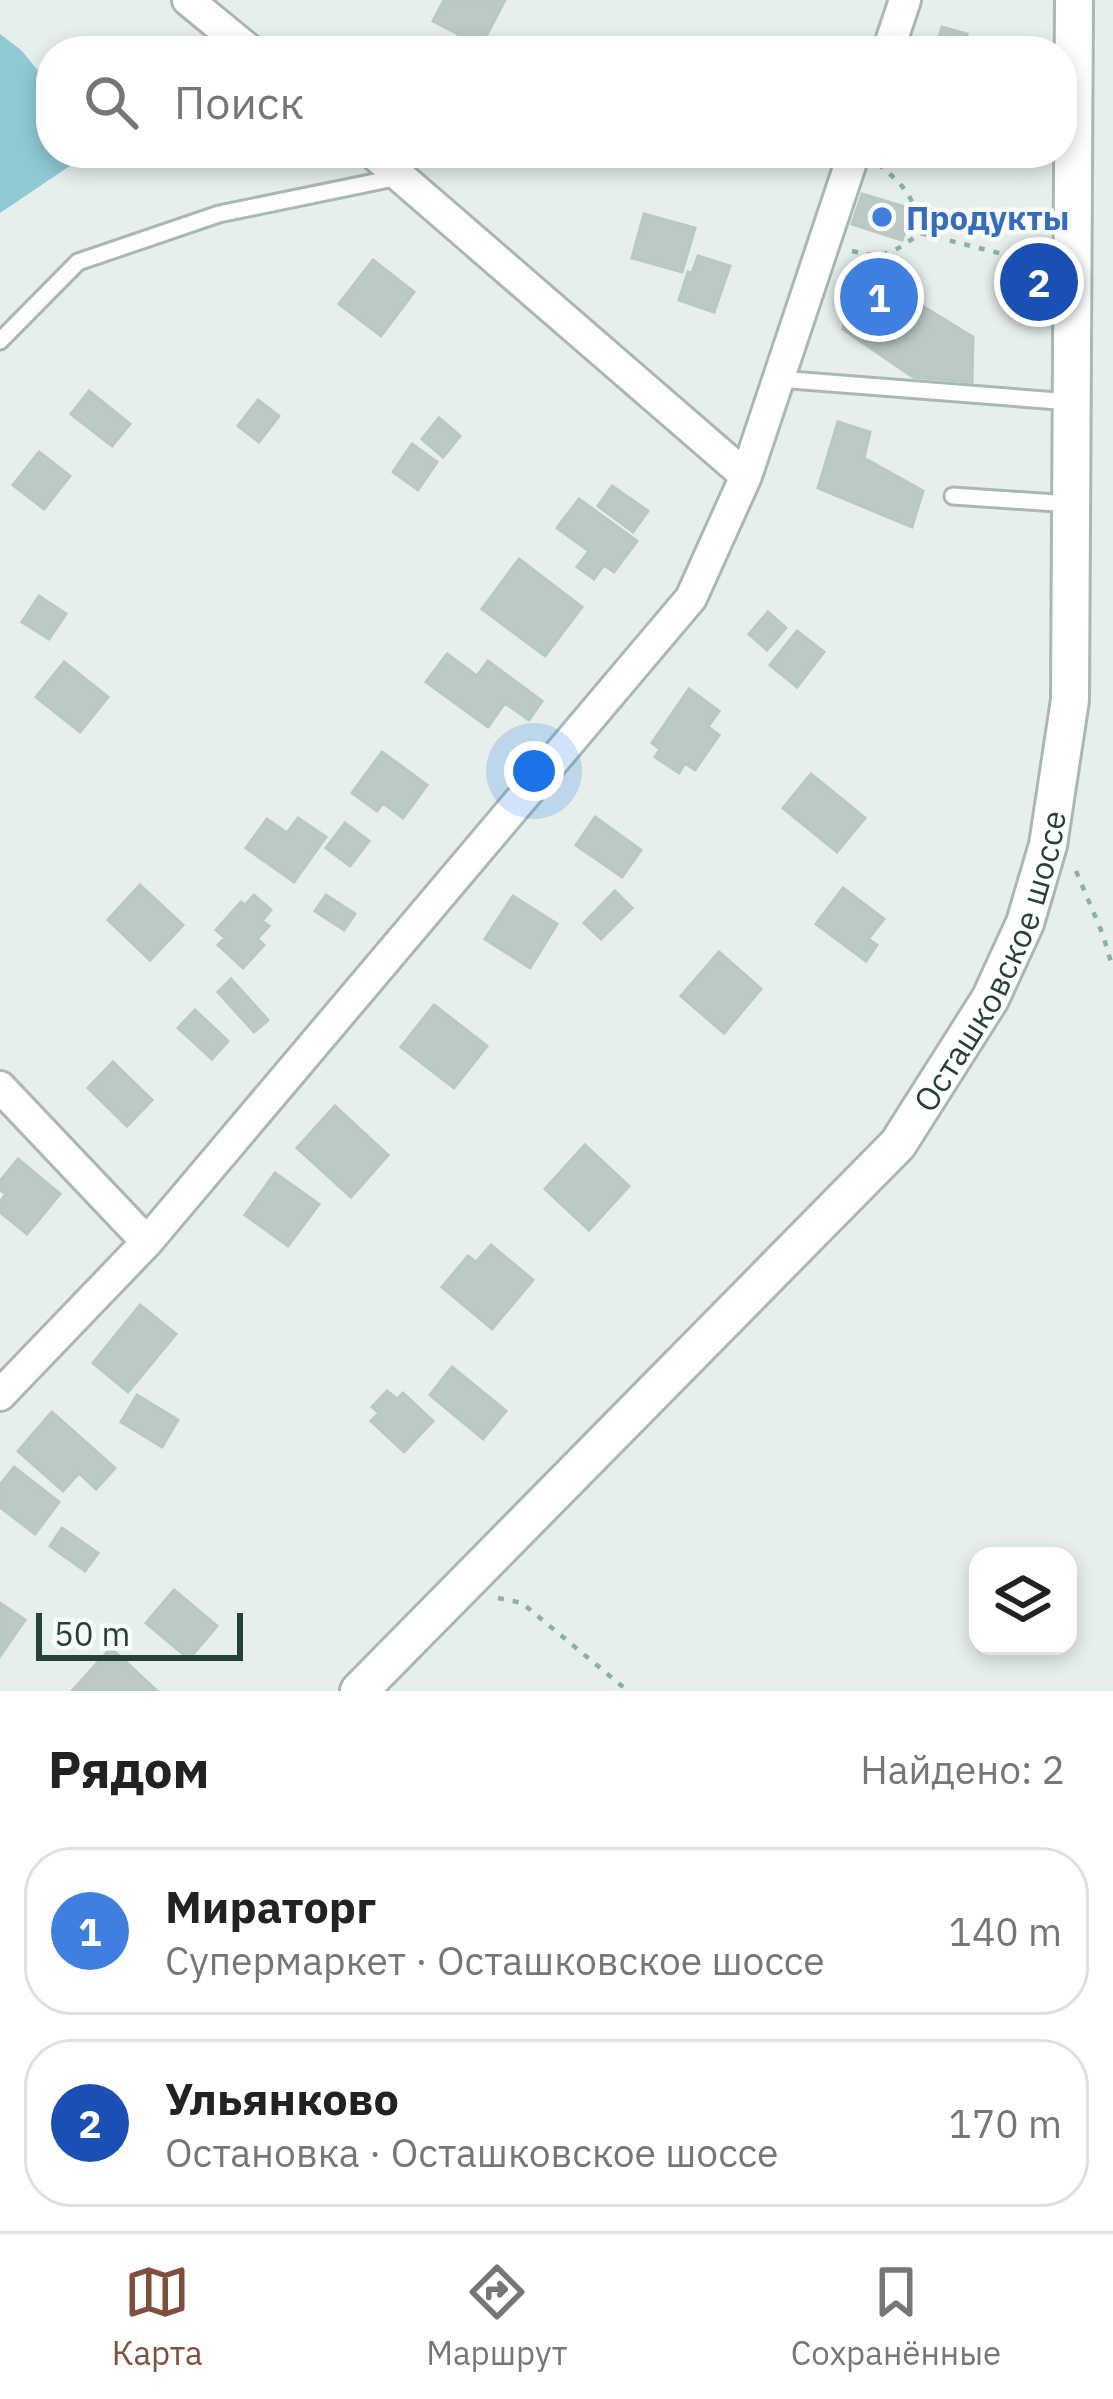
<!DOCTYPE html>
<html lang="ru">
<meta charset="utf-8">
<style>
body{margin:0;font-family:"IBM Plex Sans",sans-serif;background:#f6f6f6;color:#222}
.controls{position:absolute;right:36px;bottom:36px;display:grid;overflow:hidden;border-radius:24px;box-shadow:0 6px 18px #0003}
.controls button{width:108px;height:108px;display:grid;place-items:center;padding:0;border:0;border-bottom:3px solid #e0e0e0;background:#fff;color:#222;font:60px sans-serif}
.scale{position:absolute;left:36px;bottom:30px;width:207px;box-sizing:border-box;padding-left:12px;border:6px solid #24423a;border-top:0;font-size:33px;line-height:42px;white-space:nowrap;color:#24423a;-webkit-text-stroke:9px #f7fbf9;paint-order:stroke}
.you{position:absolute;left:534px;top:771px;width:42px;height:42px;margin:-30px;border:9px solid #fff;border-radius:50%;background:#1a73e8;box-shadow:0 0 0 18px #1a73e833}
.badge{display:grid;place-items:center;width:78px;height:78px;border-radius:50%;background:#804e3d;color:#fff;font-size:39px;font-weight:700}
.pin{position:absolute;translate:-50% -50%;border:6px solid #fff;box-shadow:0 3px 12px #0006}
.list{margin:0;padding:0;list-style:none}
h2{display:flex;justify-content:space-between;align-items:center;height:156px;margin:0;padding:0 48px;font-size:51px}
h2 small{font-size:39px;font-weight:400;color:#767676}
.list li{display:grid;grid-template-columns:78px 1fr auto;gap:36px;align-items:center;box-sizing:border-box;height:168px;margin:0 24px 24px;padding:0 24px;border:3px solid #e0e0e0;border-radius:48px}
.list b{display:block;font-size:45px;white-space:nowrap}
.list p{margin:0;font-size:39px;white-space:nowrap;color:#767676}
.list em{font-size:39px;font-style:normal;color:#767676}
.icon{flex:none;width:66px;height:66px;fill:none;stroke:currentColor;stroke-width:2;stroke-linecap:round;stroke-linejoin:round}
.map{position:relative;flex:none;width:1113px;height:1691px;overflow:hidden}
.search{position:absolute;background:#fff;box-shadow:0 6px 18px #0003;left:36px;right:36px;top:36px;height:132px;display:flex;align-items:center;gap:30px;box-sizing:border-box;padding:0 42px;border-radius:48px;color:#767676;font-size:45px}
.sheet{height:540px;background:#fff}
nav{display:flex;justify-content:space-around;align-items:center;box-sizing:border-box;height:168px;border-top:3px solid #e0e0e0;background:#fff;font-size:33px;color:#767676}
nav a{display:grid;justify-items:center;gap:6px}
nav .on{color:#804e3d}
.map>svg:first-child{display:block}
.water{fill:#8ec9d4}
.building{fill:#bbcac4;stroke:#b8c9c2;stroke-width:3}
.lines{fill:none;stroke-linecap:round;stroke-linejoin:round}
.service-casing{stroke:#a8b8b2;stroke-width:21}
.minor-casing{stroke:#a8b8b2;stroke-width:36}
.tertiary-casing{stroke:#a8b8b2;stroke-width:42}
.path{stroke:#86b3a5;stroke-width:4.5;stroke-dasharray:6 9;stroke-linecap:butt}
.service{stroke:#fff;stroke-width:15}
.minor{stroke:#fff;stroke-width:30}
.tertiary{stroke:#fff;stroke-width:36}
.shop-dot{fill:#3f7fe0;stroke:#f7fbf9;stroke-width:4.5}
.labels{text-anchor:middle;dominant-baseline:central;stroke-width:9;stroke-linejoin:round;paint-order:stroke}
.shop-label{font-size:33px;font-weight:bold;fill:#366cbe;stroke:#f7fbf9;text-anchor:start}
.street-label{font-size:33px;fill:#24423a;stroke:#f7fbf9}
</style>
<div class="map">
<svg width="1113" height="1691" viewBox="0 0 1113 1691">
<rect width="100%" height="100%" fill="#e6efeb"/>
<!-- water -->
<path class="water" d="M0,34L21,50L51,86V153H81L80,159L0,213Z"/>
<!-- building -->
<path class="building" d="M444,0H505L481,46L433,21Z
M942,27L967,34L961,51H935Z
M862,194L912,209L902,240L852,224Z
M644,214L695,228L682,272L632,258Z
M698,256L730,266L714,312L679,300L688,272L692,273Z
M373,260L414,292L381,336L339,304Z
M857,266L973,337L972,382L913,377L843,329Z
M89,391L130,424L112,446L71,414Z
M258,400L279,416L259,442L238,426Z
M439,418L460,436L443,457L422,439Z
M838,422L870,432L864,458L923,491L912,527L818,488Z
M412,444L437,462L418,490L393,472Z
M39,452L70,476L44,509L13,485Z
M612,486L648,511L633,532L598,506Z
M579,499L637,541L614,572L604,565L594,579L577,567L589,551L557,528Z
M519,559L582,607L545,656L482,609Z
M39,596L66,614L49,639L22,622Z
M768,612L786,628L767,650L749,634Z
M797,631L824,652L797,687L770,665Z
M447,654L477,676L488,661L542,701L529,720L505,703L488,727L426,682Z
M64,662L108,697L80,732L36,697Z
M689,689L719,711L708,727L719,735L695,770L685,763L679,773L655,757L660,749L652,743Z
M382,752L427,785L403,818L383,803L377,811L352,793Z
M811,774L865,818L837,852L783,808Z
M595,817L641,850L622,877L576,845Z
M298,818L326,837L294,882L246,848L267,819L287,833Z
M345,823L369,841L350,866L326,848Z
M140,885L183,925L150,960L108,920Z
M843,888L884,919L868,939L877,945L866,961L816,924Z
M615,891L632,908L601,939L584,923Z
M254,895L271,910L262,921L269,926L257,939L264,945L243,968L218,945L225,938L216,930L241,902L245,905Z
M326,895L355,914L344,930L315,911Z
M513,896L557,924L530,968L485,939Z
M719,952L761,989L724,1033L681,996Z
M231,979L268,1020L254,1032L218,992Z
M434,1005L487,1046L454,1088L401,1047Z
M195,1010L228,1041L212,1059L178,1028Z
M113,1062L152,1100L127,1126L88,1088Z
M335,1106L388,1155L351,1197L297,1148Z
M585,1145L629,1186L589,1230L545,1189Z
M18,1159L60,1194L27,1234L0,1212V1202L6,1194L0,1190V1181Z
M275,1173L319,1204L288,1246L245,1215Z
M491,1245L533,1280L492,1329L442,1287L468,1256L476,1262Z
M140,1305L176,1334L128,1392L93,1363Z
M452,1367L506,1411L483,1439L430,1395Z
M387,1391L397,1399L403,1393L433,1421L404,1452L371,1421L379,1413L372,1407Z
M137,1395L178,1420L162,1447L121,1422Z
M52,1412L115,1468L96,1489L79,1473L63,1491L18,1451Z
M14,1467L59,1502L35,1534L0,1507V1485Z
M62,1528L98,1553L85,1571L50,1546Z
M174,1590L217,1626L189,1659L146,1623Z
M0,1603L25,1620L0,1656Z
M111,1648L157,1691H72Z"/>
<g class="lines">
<defs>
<path id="service" d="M0,341L78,262L219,214L399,177
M778,379L1071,402
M953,496L1071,504"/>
<path id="minor" d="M188,0L250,51
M888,51L905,0
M373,153L746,476
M0,1087L147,1242
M0,1395L147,1242L691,598L746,476L854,153"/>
<g id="tertiary">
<path id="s1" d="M359,1691L898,1144L990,999L1025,923L1048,845L1070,700L1074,0"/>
</g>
</defs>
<!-- service casing -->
<use href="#service" class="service-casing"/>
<!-- minor casing -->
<use href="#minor" class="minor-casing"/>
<!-- tertiary casing -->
<use href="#tertiary" class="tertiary-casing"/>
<!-- path -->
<path class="path" d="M878,164C905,186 915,197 920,233
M852,251C885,260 895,252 920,233L1022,259L1041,236
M1076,871L1103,935L1113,969
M498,1598L522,1603L628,1691"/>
<!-- service -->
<use href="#service" class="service"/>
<!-- minor -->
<use href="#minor" class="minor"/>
<!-- tertiary -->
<use href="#tertiary" class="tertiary"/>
</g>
<!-- markers -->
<circle class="shop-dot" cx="882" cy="217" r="12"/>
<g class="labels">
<!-- shop labels -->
<g class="shop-label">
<text x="906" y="217">Продукты</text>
</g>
<!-- street labels -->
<g class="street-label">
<text stroke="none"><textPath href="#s1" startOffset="975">Осташковское шоссе</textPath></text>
</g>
</g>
</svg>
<div class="controls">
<button><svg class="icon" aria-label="layers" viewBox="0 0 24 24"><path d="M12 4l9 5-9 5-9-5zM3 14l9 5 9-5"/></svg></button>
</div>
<div class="scale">50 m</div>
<div class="you"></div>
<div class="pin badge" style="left:879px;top:297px;background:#3f7fe0">1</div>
<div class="pin badge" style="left:1039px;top:282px;background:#1a4fb4">2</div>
<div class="search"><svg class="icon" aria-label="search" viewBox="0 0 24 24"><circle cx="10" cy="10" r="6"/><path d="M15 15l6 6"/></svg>Поиск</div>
</div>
<section class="sheet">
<h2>Рядом<small>Найдено: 2</small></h2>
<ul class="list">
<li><span class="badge" style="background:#3f7fe0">1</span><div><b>Мираторг</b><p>Супермаркет · Осташковское шоссе</p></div><em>140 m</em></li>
<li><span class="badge" style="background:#1a4fb4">2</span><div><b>Ульянково</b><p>Остановка · Осташковское шоссе</p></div><em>170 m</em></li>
</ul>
</section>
<nav>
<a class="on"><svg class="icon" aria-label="map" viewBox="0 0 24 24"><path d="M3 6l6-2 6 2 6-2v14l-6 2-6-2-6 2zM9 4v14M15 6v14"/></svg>Карта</a>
<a><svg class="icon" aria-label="directions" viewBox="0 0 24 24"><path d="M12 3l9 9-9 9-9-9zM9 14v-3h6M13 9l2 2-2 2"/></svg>Маршрут</a>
<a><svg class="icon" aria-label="saved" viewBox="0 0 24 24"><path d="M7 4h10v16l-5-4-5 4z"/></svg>Сохранённые</a>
</nav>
